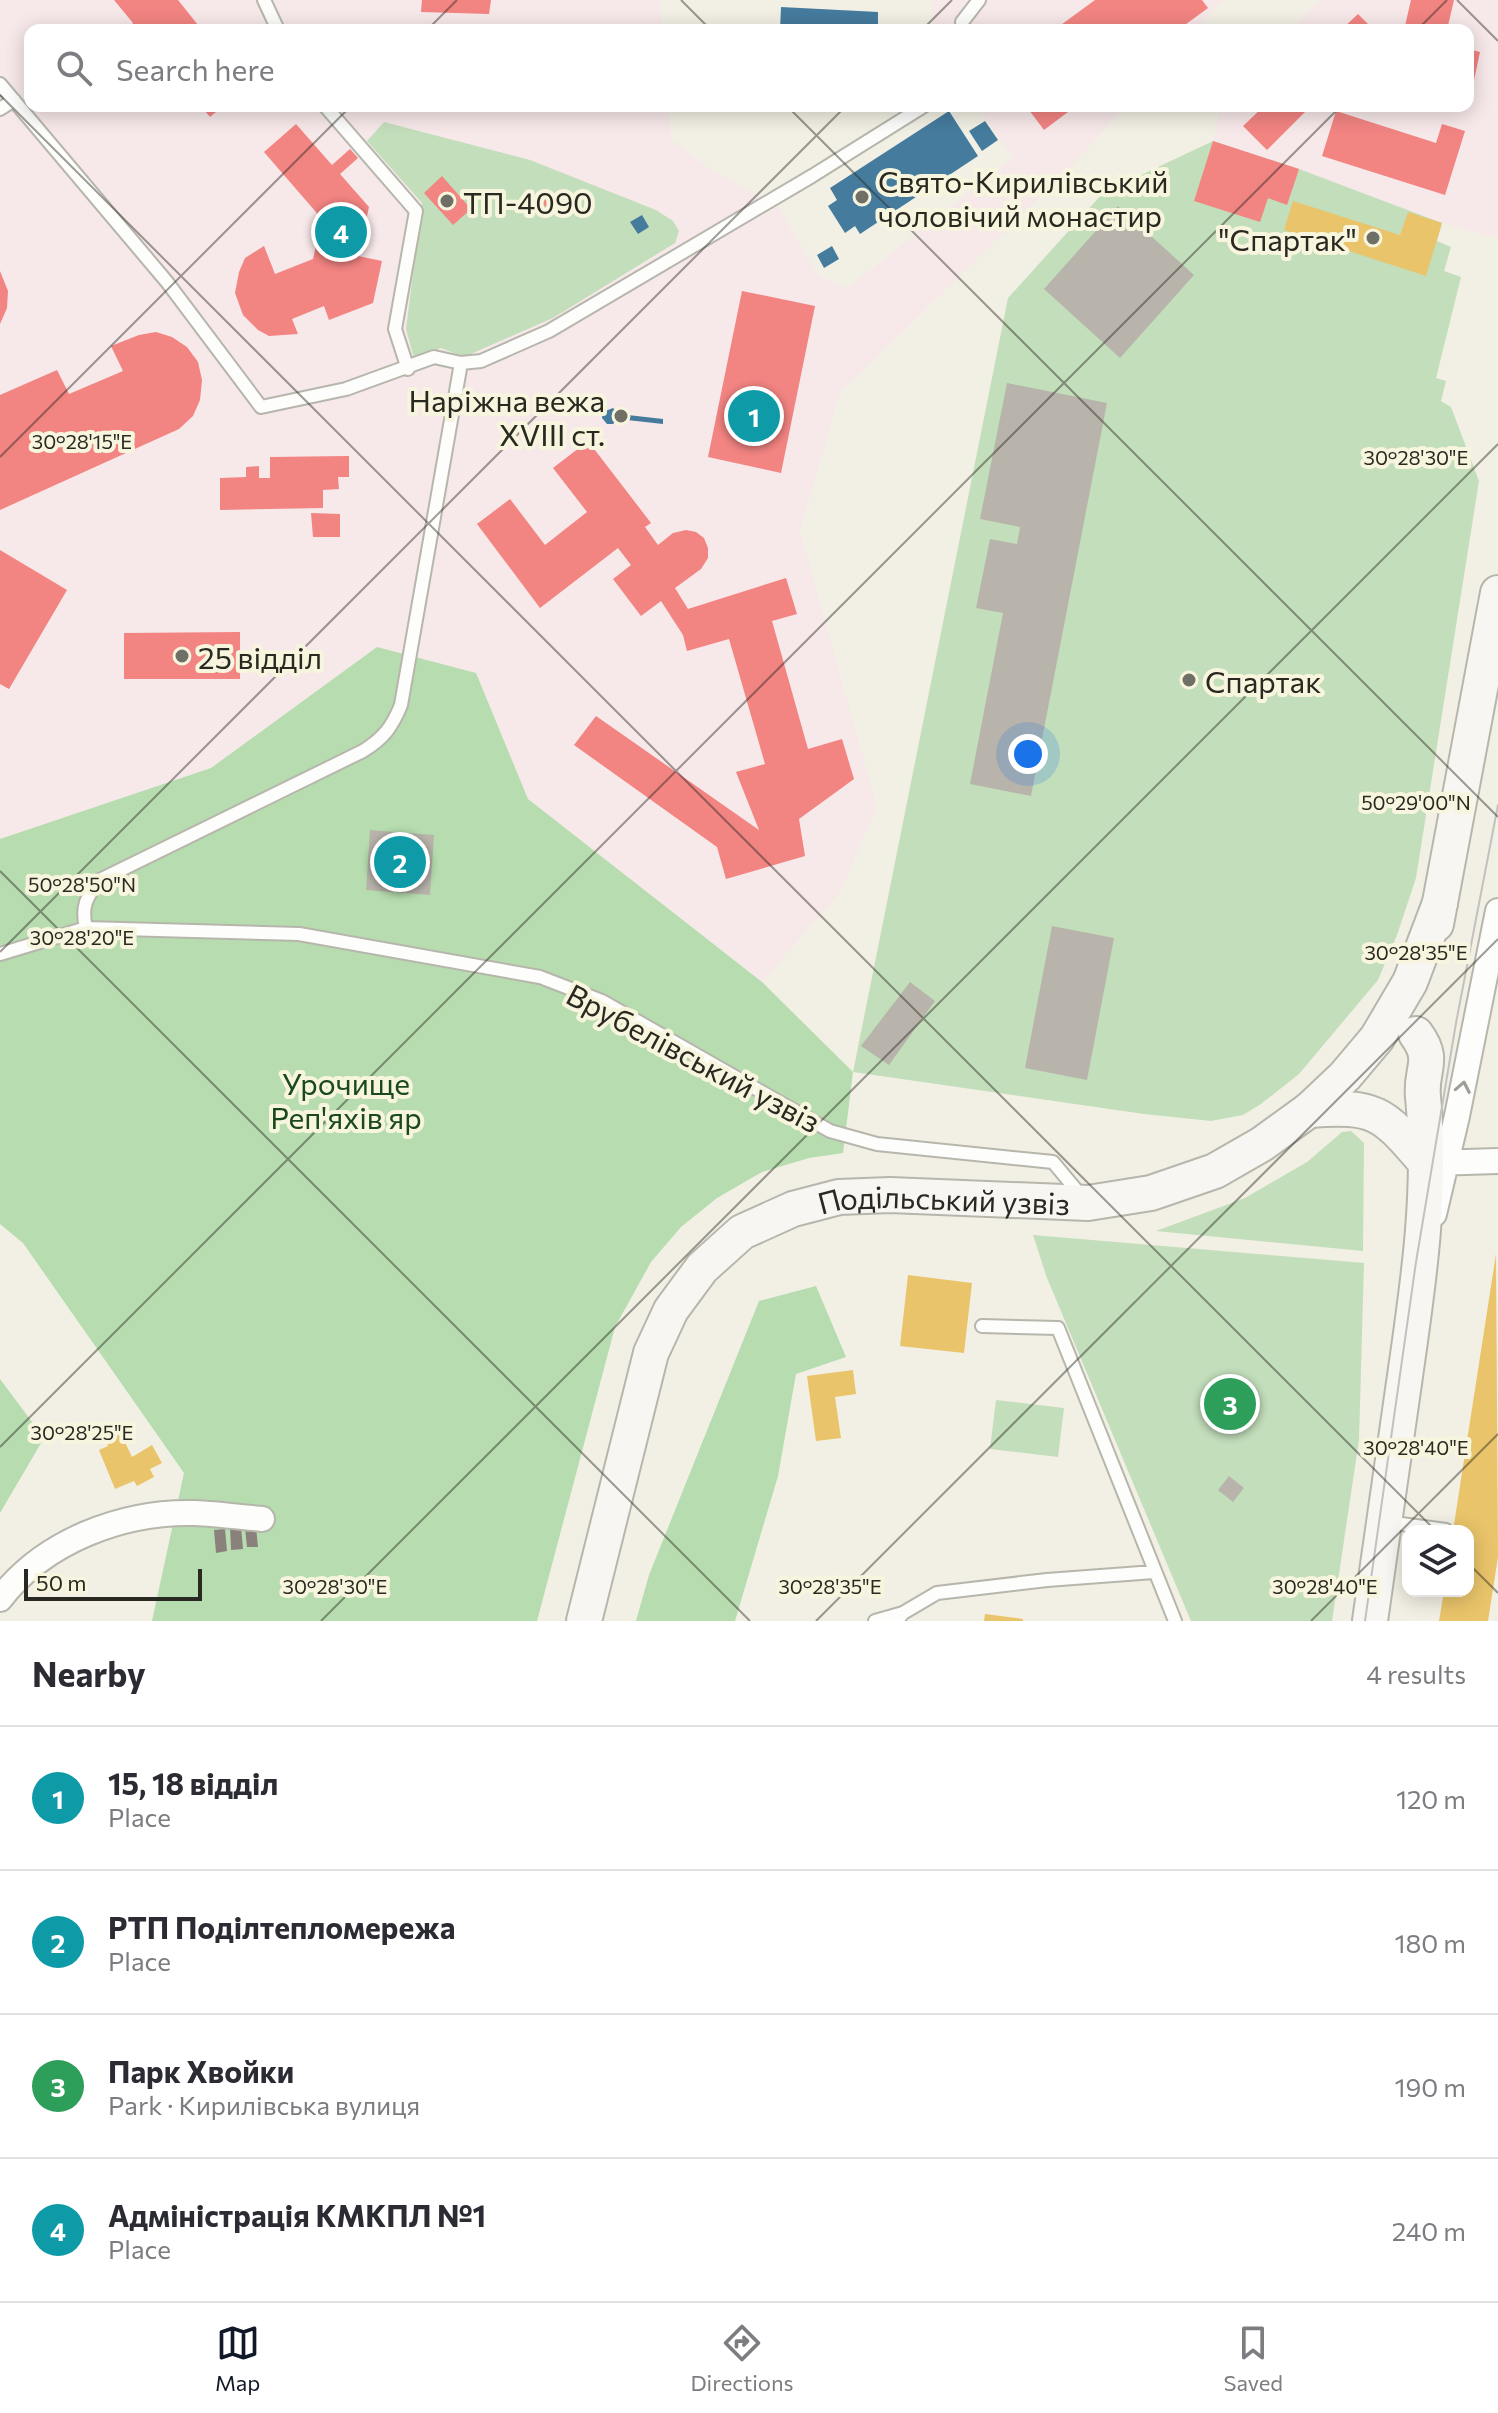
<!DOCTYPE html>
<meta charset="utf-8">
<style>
body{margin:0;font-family:Commissioner,sans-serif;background:#f2f2f3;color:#2b2b33}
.controls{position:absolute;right:24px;bottom:24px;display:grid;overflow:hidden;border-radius:16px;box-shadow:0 4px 20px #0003}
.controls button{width:72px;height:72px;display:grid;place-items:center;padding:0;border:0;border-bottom:2px solid #e1e1e2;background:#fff;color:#2b2b33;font:40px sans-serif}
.scale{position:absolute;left:24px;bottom:20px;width:178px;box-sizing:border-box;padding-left:8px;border:4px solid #2a2921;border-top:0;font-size:22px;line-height:28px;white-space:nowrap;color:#2a2921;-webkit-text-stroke:6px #f8f5de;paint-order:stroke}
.you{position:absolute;left:1028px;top:754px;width:28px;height:28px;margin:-20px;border:6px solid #fff;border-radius:50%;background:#1a73e8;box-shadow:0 0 0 12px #1a73e833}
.badge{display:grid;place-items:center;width:52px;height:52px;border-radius:50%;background:#111827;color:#fff;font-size:26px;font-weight:700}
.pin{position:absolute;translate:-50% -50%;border:4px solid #fff;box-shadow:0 2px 8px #0006}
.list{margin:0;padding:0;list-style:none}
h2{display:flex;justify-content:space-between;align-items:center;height:104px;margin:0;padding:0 32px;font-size:34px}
h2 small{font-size:26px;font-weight:400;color:#7c7c81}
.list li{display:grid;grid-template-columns:52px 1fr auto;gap:24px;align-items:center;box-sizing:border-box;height:144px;padding:0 32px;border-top:2px solid #e1e1e2}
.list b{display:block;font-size:30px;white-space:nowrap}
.list p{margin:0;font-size:26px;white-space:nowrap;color:#7c7c81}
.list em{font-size:26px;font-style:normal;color:#7c7c81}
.icon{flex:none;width:44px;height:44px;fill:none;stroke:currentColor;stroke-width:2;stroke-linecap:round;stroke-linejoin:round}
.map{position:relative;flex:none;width:1498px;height:1621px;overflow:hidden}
.search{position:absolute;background:#fff;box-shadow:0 4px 20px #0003;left:24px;right:24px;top:24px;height:88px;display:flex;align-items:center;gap:20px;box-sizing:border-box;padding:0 28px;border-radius:16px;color:#7c7c81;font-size:30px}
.sheet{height:680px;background:#fff}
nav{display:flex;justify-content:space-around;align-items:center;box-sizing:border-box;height:112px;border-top:2px solid #e1e1e2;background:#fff;font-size:22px;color:#7c7c81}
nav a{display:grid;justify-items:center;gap:4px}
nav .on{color:#111827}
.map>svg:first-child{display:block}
.medical{fill:#f7e8e9}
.green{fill:#c3debb}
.forest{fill:#b6dcaf}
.homes{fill:#e9c46a}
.health{fill:#f28482}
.public{fill:#457b9d}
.industry{fill:#8a817c}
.building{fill:#b8b4ab}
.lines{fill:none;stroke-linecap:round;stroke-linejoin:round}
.lane-casing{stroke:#b7b6ac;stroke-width:16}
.street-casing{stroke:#b7b6ac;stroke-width:28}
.secondary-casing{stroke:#b7b6ac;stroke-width:38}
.lane{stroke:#fdfdfb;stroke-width:12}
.street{stroke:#fdfdfb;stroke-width:24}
.secondary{stroke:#f7f6f2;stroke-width:34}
.tram{stroke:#c2c1bf;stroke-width:2}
.oneway{stroke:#9e9e99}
.ticks{fill:none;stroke:#2a2921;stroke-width:2;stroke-opacity:0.45}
.poi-dot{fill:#706f65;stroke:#f8f5de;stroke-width:3}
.labels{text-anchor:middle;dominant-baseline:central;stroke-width:8;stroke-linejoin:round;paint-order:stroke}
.poi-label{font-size:30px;fill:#2a2921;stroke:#f8f5de;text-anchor:start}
.street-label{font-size:30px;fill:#2a2921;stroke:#f8f5de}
.park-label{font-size:30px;fill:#1a4a1b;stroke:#f8f5de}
.ticks-label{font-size:20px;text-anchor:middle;fill:#2a2921;stroke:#f8f5de;stroke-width:8;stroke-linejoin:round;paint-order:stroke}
</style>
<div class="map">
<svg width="1498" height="1621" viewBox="0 0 1498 1621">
<rect width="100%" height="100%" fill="#f2f0e4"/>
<!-- medical -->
<path class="medical" d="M0,0H660L662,30H30V106H669L671,139L706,166L779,208L819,276L847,288L1013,158L976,106H1126L1063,175L840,393L800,531L877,807L840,892L762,982L528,799L476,673L377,647L211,768L0,839Z
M931,0H1223L1196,30H934Z
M1319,0H1498V236L1495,238L1442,223L1213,141L1221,106H1468V30H1291Z"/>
<!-- green -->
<path class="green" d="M384,122L530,160L656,210L673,221L679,231L675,243L553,318L464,357L441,348L414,358L406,329L422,203L367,141Z
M1213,141L1299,169L1442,223L1437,241L1451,247L1444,271L1461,277L1436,378L1446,381L1441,401L1451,407L1479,481L1416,878L1397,935L1378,980L1299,1074L1261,1104L1243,1115L1211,1121L1144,1114L853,1072L1008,298L1103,193Z
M1351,1131L1364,1143L1363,1251L1156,1231L1245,1198L1307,1162L1342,1132Z
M1033,1235L1364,1263L1359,1440L1332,1621H1191L1047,1278Z
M996,1400L1064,1408L1058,1457L990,1449Z"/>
<!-- forest -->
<path class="forest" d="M377,647L476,673L528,799L762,982L853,1072L843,1153L809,1158L762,1172L717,1198L681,1227L651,1262L615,1327L537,1621H152L184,1473L23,1243L0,1224V839L211,768Z
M816,1286L846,1357L796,1374L778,1476L735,1621H636L649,1575L759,1301Z
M0,1379L44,1438L0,1513Z"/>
<!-- homes -->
<path class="homes" d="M1293,201L1400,235L1408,212L1442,223L1426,276L1284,230Z
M1496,1254L1498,1557L1488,1621H1439L1444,1591H1468V1531H1453Z
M908,1275L972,1283L964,1353L900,1346Z
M853,1370L856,1394L835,1397L841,1438L816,1441L807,1376Z
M121,1434L132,1457L152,1445L162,1463L150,1469L154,1477L137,1486L134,1481L115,1489L99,1450L108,1446L106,1440Z
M985,1614L1023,1619V1621H984Z"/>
<!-- health -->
<path class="health" d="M114,0H178L202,30H125L133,23Z
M422,0H491L489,14L421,12Z
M1095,0H1202L1208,8L1178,30H1054Z
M1411,0H1454L1447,30H1404Z
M1358,14L1374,30H1341Z
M1468,49L1480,52L1473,85L1468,83Z
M201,106H223L210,117Z
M1026,106H1076L1044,130Z
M1264,106H1311L1267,150L1243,126Z
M1336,111L1436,143L1442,124L1465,131L1445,195L1322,156Z
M296,124L332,165L350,149L358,158L340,174L369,207L358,256L382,261L373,303L329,320L324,306L292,319L298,334L269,336L258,330L243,315L235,293L239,272L245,258L264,246L275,274L313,259L322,219L264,152Z
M1213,141L1299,169L1287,205L1268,198L1260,222L1194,201Z
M442,176L471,209L453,225L424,193Z
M547,197L557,204L552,211L542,204Z
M0,271L8,291L7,308L0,324Z
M742,291L815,306L781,473L708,457Z
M156,332L172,337L187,347L198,362L202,380L200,400L193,416L179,429L0,510V395L57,370L69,394L123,371L111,346L139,335Z
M588,441L651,523L645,527L658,545L673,533L686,530L696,532L704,538L708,548V558L701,569L675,588L688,609L786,578L797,614L772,621L808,749L842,739L854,779L799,819L805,856L726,879L717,847L574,745L596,716L759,830L736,772L765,764L729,639L687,651L683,635L661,601L641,616L613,579L631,565L618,548L540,608L477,524L510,499L545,545L587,512L553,468Z
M349,456V477H338L339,489L323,490V508L220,510V478L246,477V467L259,466V478H270V457Z
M311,513L340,514V537H313Z
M0,550L67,590L9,689L0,684Z
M240,632V679H124V633Z"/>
<!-- public -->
<path class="public" d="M781,7L878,12V30H780Z
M949,111L978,156L860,234L855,226L845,233L828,206L837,200L830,188Z
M985,121L998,140L982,151L969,131Z
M642,215L649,227L638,234L630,222Z
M832,246L839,259L824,268L817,255Z
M613,408L619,414L663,419V424L618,419L613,424H607L602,418L603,412Z"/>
<!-- industry -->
<path class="industry" d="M241,1526L243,1549L231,1550L230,1527Z
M256,1527L258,1547H247L245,1528Z
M225,1529L227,1551L216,1553L214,1530Z"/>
<!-- building -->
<path class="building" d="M1118,206L1194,275L1120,358L1044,289Z
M1007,383L1107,403L1031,796L970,784L1003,613L976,608L990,539L1017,544L1020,527L980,519Z
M370,830L434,835L430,895L366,890Z
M1052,926L1114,938L1087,1080L1025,1068Z
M910,982L935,1001L889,1065L861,1046Z
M1229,1476L1244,1488L1233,1502L1218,1490Z"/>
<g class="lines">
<defs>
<path id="lane" d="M264,0L278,30
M963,30L962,22L979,0
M0,84L167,282L261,407L346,389L434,357L461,363L481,361L549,331L812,176L924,106
M325,106L416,211L395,329L408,369
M0,109L14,100
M86,928C81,907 86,897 100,880L363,751C384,738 392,727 401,705L461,363
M0,954L86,928L299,934L540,977L602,1001L830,1131L877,1144L1053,1162L1083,1198
M982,1326L1058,1328L1175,1621
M1386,1522L1446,1530
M875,1621L903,1613
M897,1621L903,1613L937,1593L1047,1580L1154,1572"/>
<path id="street" d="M1433,1163L1498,1161
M1434,1214L1457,1116L1498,911
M0,1599C44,1541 123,1511 195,1513C217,1514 240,1517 262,1519"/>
<g id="secondary">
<path d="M1436,924L1498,593"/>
<path d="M1309,1110C1377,1105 1383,1113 1426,1163"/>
<path id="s1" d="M584,1621L651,1353L671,1310L702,1268L742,1232L793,1209L839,1197L890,1195L1088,1203L1151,1193L1215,1171L1262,1144L1309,1110L1345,1076L1377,1038L1410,982L1440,903"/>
<path d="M1370,1621C1382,1537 1394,1453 1406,1369C1419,1279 1432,1188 1423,1097C1420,1069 1436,1061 1416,1034"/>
</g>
</defs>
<!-- lane casing -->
<use href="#lane" class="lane-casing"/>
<!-- street casing -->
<use href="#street" class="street-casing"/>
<!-- secondary casing -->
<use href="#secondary" class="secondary-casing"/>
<!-- lane -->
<use href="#lane" class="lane"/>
<!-- street -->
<use href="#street" class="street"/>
<!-- secondary -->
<use href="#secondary" class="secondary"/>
<!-- tram -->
<path class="tram" d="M1365,1621L1416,1262L1456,1023L1498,805"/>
</g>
<!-- one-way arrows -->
<defs><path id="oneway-chevron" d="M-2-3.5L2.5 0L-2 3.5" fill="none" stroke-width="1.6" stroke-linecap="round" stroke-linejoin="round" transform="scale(2)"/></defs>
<use class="oneway" href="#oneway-chevron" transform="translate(1463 1087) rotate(-79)"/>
<!-- ticks -->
<path class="ticks" d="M681,0L711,30M1457,0L1498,41M427,30L457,0M922,30L952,0M1417,30L1447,0M0,95L1436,1531M787,106L1498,817M0,457L351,106M0,871L750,1621M0,952L846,106M0,1447L1341,106M1468,1563L1498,1593M321,1621L1498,444M816,1621L1498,939M1311,1621L1498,1434"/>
<!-- markers -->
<g class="poi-dot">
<circle cx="862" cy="197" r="8"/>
<circle cx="447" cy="201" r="8"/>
<circle cx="1373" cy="238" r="8"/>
<circle cx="621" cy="416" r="8"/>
<circle cx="182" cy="656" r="8"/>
<circle cx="1189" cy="680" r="8"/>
</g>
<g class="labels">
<!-- poi labels -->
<g class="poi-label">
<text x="878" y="180">Свято-Кирилівський<tspan x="878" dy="34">чоловічий монастир</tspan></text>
<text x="463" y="201">ТП-4090</text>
<text x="1357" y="238" text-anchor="end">"Спартак"</text>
<text x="605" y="399" text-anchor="end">Наріжна вежа<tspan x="605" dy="34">XVIII ст.</tspan></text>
<text x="198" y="656">25 відділ</text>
<text x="1205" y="680">Спартак</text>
</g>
<!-- street labels -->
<g class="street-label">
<text transform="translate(694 1057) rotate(28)">Врубелівський узвіз</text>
<text stroke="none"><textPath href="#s1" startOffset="638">Подільський узвіз</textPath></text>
</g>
<!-- park labels -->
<g class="park-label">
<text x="346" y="1082">Урочище<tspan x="346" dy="34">Реп'яхів яр</tspan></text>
</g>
</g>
<g class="ticks-label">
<text x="82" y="449">30°28'15"E</text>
<text x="1416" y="465">30°28'30"E</text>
<text x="1416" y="810">50°29'00"N</text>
<text x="82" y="892">50°28'50"N</text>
<text x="82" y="945">30°28'20"E</text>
<text x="1416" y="960">30°28'35"E</text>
<text x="82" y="1440">30°28'25"E</text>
<text x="1416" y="1455">30°28'40"E</text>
<text x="335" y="1594">30°28'30"E</text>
<text x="830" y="1594">30°28'35"E</text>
<text x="1325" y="1594">30°28'40"E</text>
</g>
</svg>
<div class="controls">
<button><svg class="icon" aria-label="layers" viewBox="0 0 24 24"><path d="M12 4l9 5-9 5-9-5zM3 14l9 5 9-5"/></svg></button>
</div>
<div class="scale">50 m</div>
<div class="you"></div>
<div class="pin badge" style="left:754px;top:416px;background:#0f9aa8">1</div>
<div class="pin badge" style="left:400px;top:862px;background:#0f9aa8">2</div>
<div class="pin badge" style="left:1230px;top:1404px;background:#2e9e5b">3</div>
<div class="pin badge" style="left:341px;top:232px;background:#0f9aa8">4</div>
<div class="search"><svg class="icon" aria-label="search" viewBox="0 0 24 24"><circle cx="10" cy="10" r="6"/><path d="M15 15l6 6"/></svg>Search here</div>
</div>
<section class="sheet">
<h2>Nearby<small>4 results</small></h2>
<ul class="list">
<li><span class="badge" style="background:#0f9aa8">1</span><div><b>15, 18 відділ</b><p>Place</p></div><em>120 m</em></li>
<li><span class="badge" style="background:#0f9aa8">2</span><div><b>РТП Поділтепломережа</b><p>Place</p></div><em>180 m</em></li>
<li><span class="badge" style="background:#2e9e5b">3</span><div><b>Парк Хвойки</b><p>Park · Кирилівська вулиця</p></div><em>190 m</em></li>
<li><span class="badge" style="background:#0f9aa8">4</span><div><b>Адміністрація КМКПЛ №1</b><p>Place</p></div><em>240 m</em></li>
</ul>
</section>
<nav>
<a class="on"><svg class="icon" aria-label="map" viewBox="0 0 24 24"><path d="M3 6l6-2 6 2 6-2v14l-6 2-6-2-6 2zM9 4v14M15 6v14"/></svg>Map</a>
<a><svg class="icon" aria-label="directions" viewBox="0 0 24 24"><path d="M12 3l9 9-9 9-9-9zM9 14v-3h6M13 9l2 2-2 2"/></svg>Directions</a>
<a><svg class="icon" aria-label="saved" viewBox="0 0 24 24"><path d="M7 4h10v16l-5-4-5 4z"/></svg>Saved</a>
</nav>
